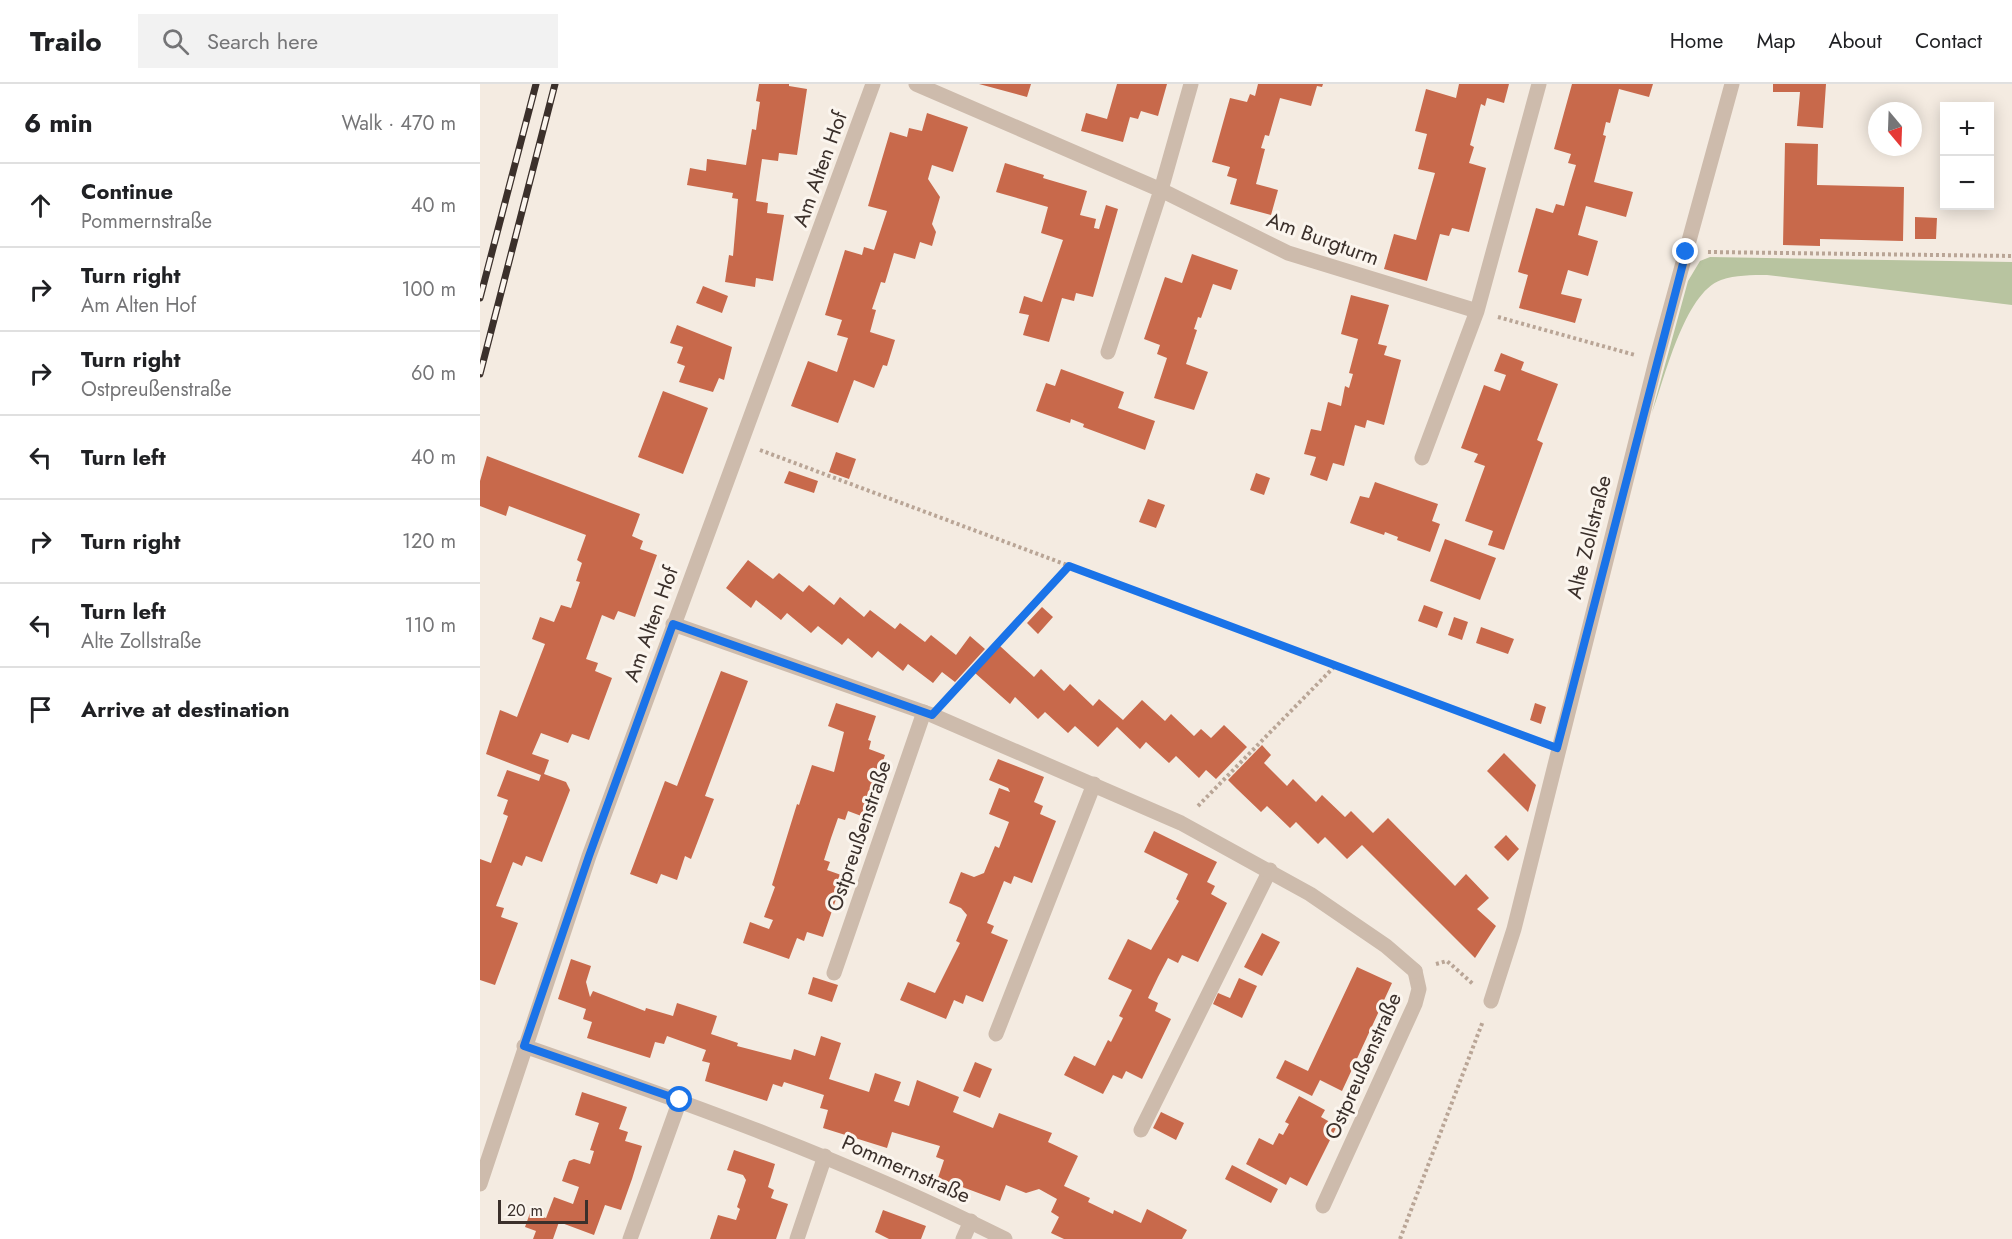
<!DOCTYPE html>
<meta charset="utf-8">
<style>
body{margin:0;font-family:Jost,sans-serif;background:#f2f2f2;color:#202124}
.controls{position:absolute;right:18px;top:18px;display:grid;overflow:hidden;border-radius:0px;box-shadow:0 3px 15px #0003}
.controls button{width:54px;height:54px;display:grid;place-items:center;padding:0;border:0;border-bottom:2px solid #e0e0e0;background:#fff;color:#202124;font:30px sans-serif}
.compass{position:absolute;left:1388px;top:18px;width:54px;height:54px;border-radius:50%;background:#fff;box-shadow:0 3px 15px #0003;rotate:161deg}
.scale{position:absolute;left:18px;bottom:15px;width:90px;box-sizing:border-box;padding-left:6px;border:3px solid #3b302b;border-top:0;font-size:16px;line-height:21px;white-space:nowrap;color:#3b302b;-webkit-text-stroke:4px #fbf5ee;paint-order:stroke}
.stop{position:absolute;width:18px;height:18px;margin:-14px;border:4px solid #1a73e8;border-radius:50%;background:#fff}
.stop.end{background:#1a73e8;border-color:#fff;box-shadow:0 2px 6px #0008}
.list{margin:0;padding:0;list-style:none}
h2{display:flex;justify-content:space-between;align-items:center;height:78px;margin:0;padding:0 24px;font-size:26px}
h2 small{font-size:20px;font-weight:400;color:#757577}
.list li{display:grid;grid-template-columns:39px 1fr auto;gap:18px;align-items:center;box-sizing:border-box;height:84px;padding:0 24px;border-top:2px solid #e0e0e0}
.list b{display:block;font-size:22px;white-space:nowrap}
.list p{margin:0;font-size:20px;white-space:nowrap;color:#757577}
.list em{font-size:20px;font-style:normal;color:#757577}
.icon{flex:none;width:33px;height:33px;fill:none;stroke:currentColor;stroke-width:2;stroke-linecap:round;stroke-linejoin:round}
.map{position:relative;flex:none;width:1532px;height:1155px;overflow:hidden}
header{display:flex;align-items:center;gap:36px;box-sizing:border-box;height:84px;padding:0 30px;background:#fff;border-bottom:2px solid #e0e0e0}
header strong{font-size:28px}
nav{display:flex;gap:33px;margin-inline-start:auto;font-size:21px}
.search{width:420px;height:54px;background:#f2f2f2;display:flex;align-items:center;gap:15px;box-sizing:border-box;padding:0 21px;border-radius:0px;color:#757577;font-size:22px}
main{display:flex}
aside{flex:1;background:#fff}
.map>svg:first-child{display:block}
.green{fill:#b8c4a0}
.building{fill:#c8694b}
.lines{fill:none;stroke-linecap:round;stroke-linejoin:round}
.path{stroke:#b9a596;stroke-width:4;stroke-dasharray:3 3;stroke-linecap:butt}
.lane{stroke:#cdbbac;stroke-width:15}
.street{stroke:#cdbbac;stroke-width:15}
.rail-casing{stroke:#3b302b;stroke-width:7}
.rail{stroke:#fbf5ee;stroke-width:4.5;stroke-dasharray:14;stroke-linecap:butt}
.route{stroke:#1a73e8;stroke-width:8}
.labels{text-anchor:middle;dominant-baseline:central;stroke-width:6;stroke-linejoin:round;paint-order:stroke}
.street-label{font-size:21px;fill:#3b302b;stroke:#fbf5ee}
</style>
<header>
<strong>Trailo</strong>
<div class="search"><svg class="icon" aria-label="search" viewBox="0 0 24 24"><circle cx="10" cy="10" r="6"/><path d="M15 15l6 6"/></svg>Search here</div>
<nav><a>Home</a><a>Map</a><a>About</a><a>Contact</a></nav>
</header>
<main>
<aside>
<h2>6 min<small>Walk · 470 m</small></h2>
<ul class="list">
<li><svg class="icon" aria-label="ahead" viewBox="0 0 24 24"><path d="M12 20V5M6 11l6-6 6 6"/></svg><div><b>Continue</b><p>Pommernstraße</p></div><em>40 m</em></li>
<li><svg class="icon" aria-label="right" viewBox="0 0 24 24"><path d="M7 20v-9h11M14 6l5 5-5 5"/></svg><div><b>Turn right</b><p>Am Alten Hof</p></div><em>100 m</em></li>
<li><svg class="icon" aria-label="right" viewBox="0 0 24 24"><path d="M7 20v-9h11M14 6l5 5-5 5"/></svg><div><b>Turn right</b><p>Ostpreußenstraße</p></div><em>60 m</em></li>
<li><svg class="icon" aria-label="left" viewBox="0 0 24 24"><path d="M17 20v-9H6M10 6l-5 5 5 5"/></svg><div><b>Turn left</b></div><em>40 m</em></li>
<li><svg class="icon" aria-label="right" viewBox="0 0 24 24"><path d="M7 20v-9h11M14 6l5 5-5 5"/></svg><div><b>Turn right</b></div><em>120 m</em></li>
<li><svg class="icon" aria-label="left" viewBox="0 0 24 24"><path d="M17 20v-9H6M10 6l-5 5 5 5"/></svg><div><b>Turn left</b><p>Alte Zollstraße</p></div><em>110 m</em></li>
<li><svg class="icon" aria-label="arrive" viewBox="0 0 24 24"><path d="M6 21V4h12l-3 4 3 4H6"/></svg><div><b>Arrive at destination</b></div></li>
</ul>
</aside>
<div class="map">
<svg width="1532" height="1155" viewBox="0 0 1532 1155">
<rect width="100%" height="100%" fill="#f4ebe1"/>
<!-- green -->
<path class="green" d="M1230,173L1532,178V221L1287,191C1271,191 1256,191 1241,196C1204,209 1184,297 1171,332L1208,197L1220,177Z"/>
<!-- building -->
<path class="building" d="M279,0H309V2L327,5L317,71L299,69L298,77L282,75L276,117L288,119L287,129L304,131L293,197L276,194L275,203L245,198L249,171L253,172L258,115L252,114L253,109L207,101L210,84L226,87L227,75L266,81L272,45L276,46L278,31L280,18L276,17Z
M499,0H551L547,13Z
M637,0H687L678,32L661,27L658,35L650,33L643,58L601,47L606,29L627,35Z
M778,0H843L842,3L837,2L831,22L800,14L789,52L785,51L781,64L785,65L776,100L798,106L791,131L750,120L757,95L747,92L750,83L732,78L750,14L767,18L770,10L775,12Z
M979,0H1029L1024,19L1007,14L1005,22L1001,20L990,61L994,63L989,79L1006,84L989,148L972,144L969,152L960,150L947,197L904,185L914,150L936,156L955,89L938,85L947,50L935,47L946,5L976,14Z
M1092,0H1173L1169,13L1139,5L1130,39L1126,38L1123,51L1126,52L1114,98L1153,108L1146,133L1106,122L1098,151L1118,157L1108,192L1088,186L1081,210L1102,215L1095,239L1039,224L1048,191L1038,188L1056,124L1073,129L1076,120L1084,122L1090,101L1096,81L1088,79L1091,70L1074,65Z
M1293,0H1346L1343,44L1317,42L1320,8H1293Z
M447,29L488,43L473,88L452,81L448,95L460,113L452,140L456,148L452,162L440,158L435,175L414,169L405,199L401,198L392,225L396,226L390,248L415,256L407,282L403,281L394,304L374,296L358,339L311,322L328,277L357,288L368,254L357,251L362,236L345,231L365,166L382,171L384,163L394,166L407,127L388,122L410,48L427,53L429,44L442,47Z
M1305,59L1338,60L1337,101L1424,103L1423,157L1340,155V162L1303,161Z
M525,79L564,91L563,94L607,107L600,131L616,135L614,144L619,145L626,121L638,125L613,213L596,209L594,217L582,214L569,258L543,251L549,231L539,229L544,212L562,218L583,156L561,149L568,123L516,108Z
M1435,133L1457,134L1456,155H1435Z
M712,170L758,186L751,206L733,200L721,234L718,233L714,245L717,246L706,280L728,288L714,326L674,314L687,274L677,270L680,261L664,255L685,193L702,199Z
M223,202L248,212L242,229L216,219Z
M871,211L909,221L898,260L907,262L904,271L921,276L904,341L887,336L885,344L875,341L864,382L853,379L847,397L830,391L836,373L824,370L831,345L841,347L848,318L861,322L865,302L869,304L873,290L869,289L878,255L861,250Z
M197,241L252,263L244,296L239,294L233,308L199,298L205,282L197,279L203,263L190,259Z
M1021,269L1044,278L1041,286L1078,300L1057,356L1063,359L1024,466L1008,461L1013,447L985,437L1005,382L994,378L998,370L981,364L1004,301L1020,307L1026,291L1014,287Z
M581,285L644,308L638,324L675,337L665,366L603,343L604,340L591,335L590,339L556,327L566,299L575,302Z
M183,307L228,324L203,390L158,373Z
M356,368L376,375L369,395L349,388Z
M7,372L160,430L152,452L163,457L160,465L177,471L155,533L138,527L134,536L122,531L106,575L118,579L115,587L132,594L109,656L92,650L88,659L61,649L52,670L69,676L64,690L86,698L90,706L62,778L46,772L42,782L33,778L16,822L24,824L21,833L38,839L15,901L0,896V775L11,779L28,732L23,730L28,716L17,712L27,686L59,697L61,691L6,670L20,626L37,633L65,560L52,555L60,533L74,538L81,521L91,524L100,498L96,497L102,479L97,476L106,451L29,422L26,432L0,422V397Z
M309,387L338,397L334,409L304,399Z
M776,389L790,394L784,411L770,406Z
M895,398L958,420L952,437L960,440L950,468L917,456L918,453L905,448L904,451L870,439L880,412L889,414Z
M668,415L685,421L676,444L659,438Z
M965,455L1016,474L1000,516L950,497Z
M268,476L293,495L299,489L323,508L329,501L354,521L360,513L384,533L390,526L415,545L420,539L445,558L451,551L476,571L490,552L505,565L475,598L462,588L453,599L428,580L423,587L398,567L392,574L368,554L362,561L338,542L331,549L307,529L301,536L276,516L271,524L246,504Z
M944,521L963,528L957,544L938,537Z
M562,523L573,533L558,550L547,539Z
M974,533L988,538L982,556L968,551Z
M1001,543L1034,555L1028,570L996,559Z
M520,562L554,593L561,585L584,607L590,600L613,622L619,615L643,636L662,616L685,637L691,630L714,652L721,645L731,654L744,641L767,663L736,695L726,686L719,694L696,672L689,679L666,658L660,665L637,643L618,663L595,642L588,649L565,628L558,635L535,613L530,620L495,589Z
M241,587L268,597L225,712L234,715L211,775L205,772L197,796L181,790L177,800L150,790L185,697L197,702Z
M356,619L396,632L388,656L391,657L389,665L405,671L384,733L368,727L365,736L358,734L351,754L344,776L350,778L347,786L364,792L343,853L327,848L324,857L317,854L309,875L263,859L270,838L289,845L293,836L284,833L295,803L292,801L317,720L319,721L332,681L354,688L364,648L348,642Z
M1055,619L1066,623L1061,640L1050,636Z
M782,661L791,671L784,679L807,702L813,695L836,718L842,711L865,733L871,727L893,749L908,734L975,802L986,790L1009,814L997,825L1016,842L995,874L882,761L867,775L845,753L838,760L816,738L810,744L787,722L781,728L757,705L748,696Z
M1024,669L1056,701L1048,728L1007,687Z
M518,675L564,693L554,718L563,722L560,730L576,737L552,799L534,792L531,800L524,797L516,817L507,839L514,842L511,849L528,856L503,918L486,911L483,920L474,916L466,935L420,916L428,898L455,909L480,859L476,857L487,831L481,824L469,819L481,788L494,793L504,789L515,762L519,764L529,738L509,730L519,704L530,708L528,704L509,696Z
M674,747L737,778L727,798L735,802L731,810L747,819L718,878L702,871L698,879L688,874L678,893L668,914L678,919L675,927L691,935L662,995L646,987L642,995L633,991L623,1010L584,991L594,972L615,982L628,956L631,958L643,934L639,932L652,906L628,895L648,855L671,866L699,817L696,815L708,790L664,768Z
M1026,751L1039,765L1028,777L1014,763Z
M782,849L800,858L782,892L764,883Z
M91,875L111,882L106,898L110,913L113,907L165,927L166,924L193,932L197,919L237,932L231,950L258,959L257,962L311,976L314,965L335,972L341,952L361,959L349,995L389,1008L395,989L421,998L414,1017L429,1022L437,996L479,1013L473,1028L513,1044L519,1029L572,1049L568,1058L598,1072L584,1102L610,1114L608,1118L633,1130L634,1126L661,1139L667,1125L707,1146L702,1155H584L571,1149L579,1133L571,1128L577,1115L559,1105L546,1109L526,1101L520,1117L458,1094L464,1076L456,1073L460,1062L412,1048L407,1064L343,1044L348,1026L340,1024L344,1011L304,998L302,1003L293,1000L287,1017L225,997L230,979L222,977L226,966L187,952L184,960L175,958L170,974L107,954L112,938L103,935L106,925L78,915Z
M877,883L912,899L862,1007L840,996L832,1012L796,994L805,976L828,987Z
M333,893L358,901L352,918L328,910Z
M759,894L777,902L762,934L733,920L738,909L750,914Z
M495,978L512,985L500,1014L483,1007Z
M102,1008L147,1023L139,1045L148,1048L145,1057L162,1062L152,1095L141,1126L125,1121L114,1151L79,1138L73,1155H53L56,1147L45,1143L50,1129L66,1134L74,1113L93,1120L99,1103L82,1097L89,1077L94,1075L110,1080L114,1067L110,1066L119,1039L95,1031Z
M819,1012L845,1026L841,1033L857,1042L827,1102L810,1093L806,1101L766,1080L779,1054L793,1061L799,1049L803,1051L809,1040L805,1038Z
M681,1028L704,1039L696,1056L673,1044Z
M254,1066L295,1080L288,1103L294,1106L291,1114L308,1120L296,1155H230L238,1131L256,1136L260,1125L257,1123L266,1096L263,1091L247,1086Z
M752,1081L798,1105L791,1119L745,1095Z
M403,1126L446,1142L441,1155H409L395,1148Z"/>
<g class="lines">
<!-- path -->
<path class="path" d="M1228,168L1532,172
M1018,233L1155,271
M280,366L1057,657
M468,614L589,482
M718,722L856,581
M956,880L967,877L993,900
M920,1155L1003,937"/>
<!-- lane -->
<path class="lane" d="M354,889L444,628
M516,950L614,700
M661,1046L790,786
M843,1122L935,920L939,905L935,887
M150,1155L200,1016
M317,1155L345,1072
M483,1155L491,1137"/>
<!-- street -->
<path class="street" d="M436,0L681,106L808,169L997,227
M628,268L681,106L711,0
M942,374L997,227L1059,0
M193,540L452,631L701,739L830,810L906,862L935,887
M1011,917L1034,845L1176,277L1252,0
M44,962C208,1019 370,1077 525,1155
M0,1100L109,772L393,0"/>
<defs>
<path id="rail" d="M0,214L56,0
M0,290L75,0"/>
</defs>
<!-- rail casing -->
<use href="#rail" class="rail-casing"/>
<!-- rail -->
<use href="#rail" class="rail"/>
</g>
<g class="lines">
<!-- route -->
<path class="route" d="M200,1016L44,962L109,772L193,540L452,631L589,482L1077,664L1206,168"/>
</g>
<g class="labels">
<!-- street labels -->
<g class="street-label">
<text transform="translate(340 85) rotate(-70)">Am Alten Hof</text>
<text transform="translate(843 155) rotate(20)">Am Burgturm</text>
<text transform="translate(1109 453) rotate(-76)">Alte Zollstraße</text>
<text transform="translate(171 540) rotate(-70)">Am Alten Hof</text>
<text transform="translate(379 752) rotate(-71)">Ostpreußenstraße</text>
<text transform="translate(883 982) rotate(-66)">Ostpreußenstraße</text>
<text transform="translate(426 1085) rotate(24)">Pommernstraße</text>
</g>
</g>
</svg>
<div class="controls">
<button>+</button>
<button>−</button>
</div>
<svg class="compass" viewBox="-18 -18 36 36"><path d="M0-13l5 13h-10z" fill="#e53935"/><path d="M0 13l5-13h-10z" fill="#757577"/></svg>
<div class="scale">20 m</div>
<div class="stop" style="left:200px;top:1016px"></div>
<div class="stop end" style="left:1206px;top:168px"></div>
</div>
</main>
